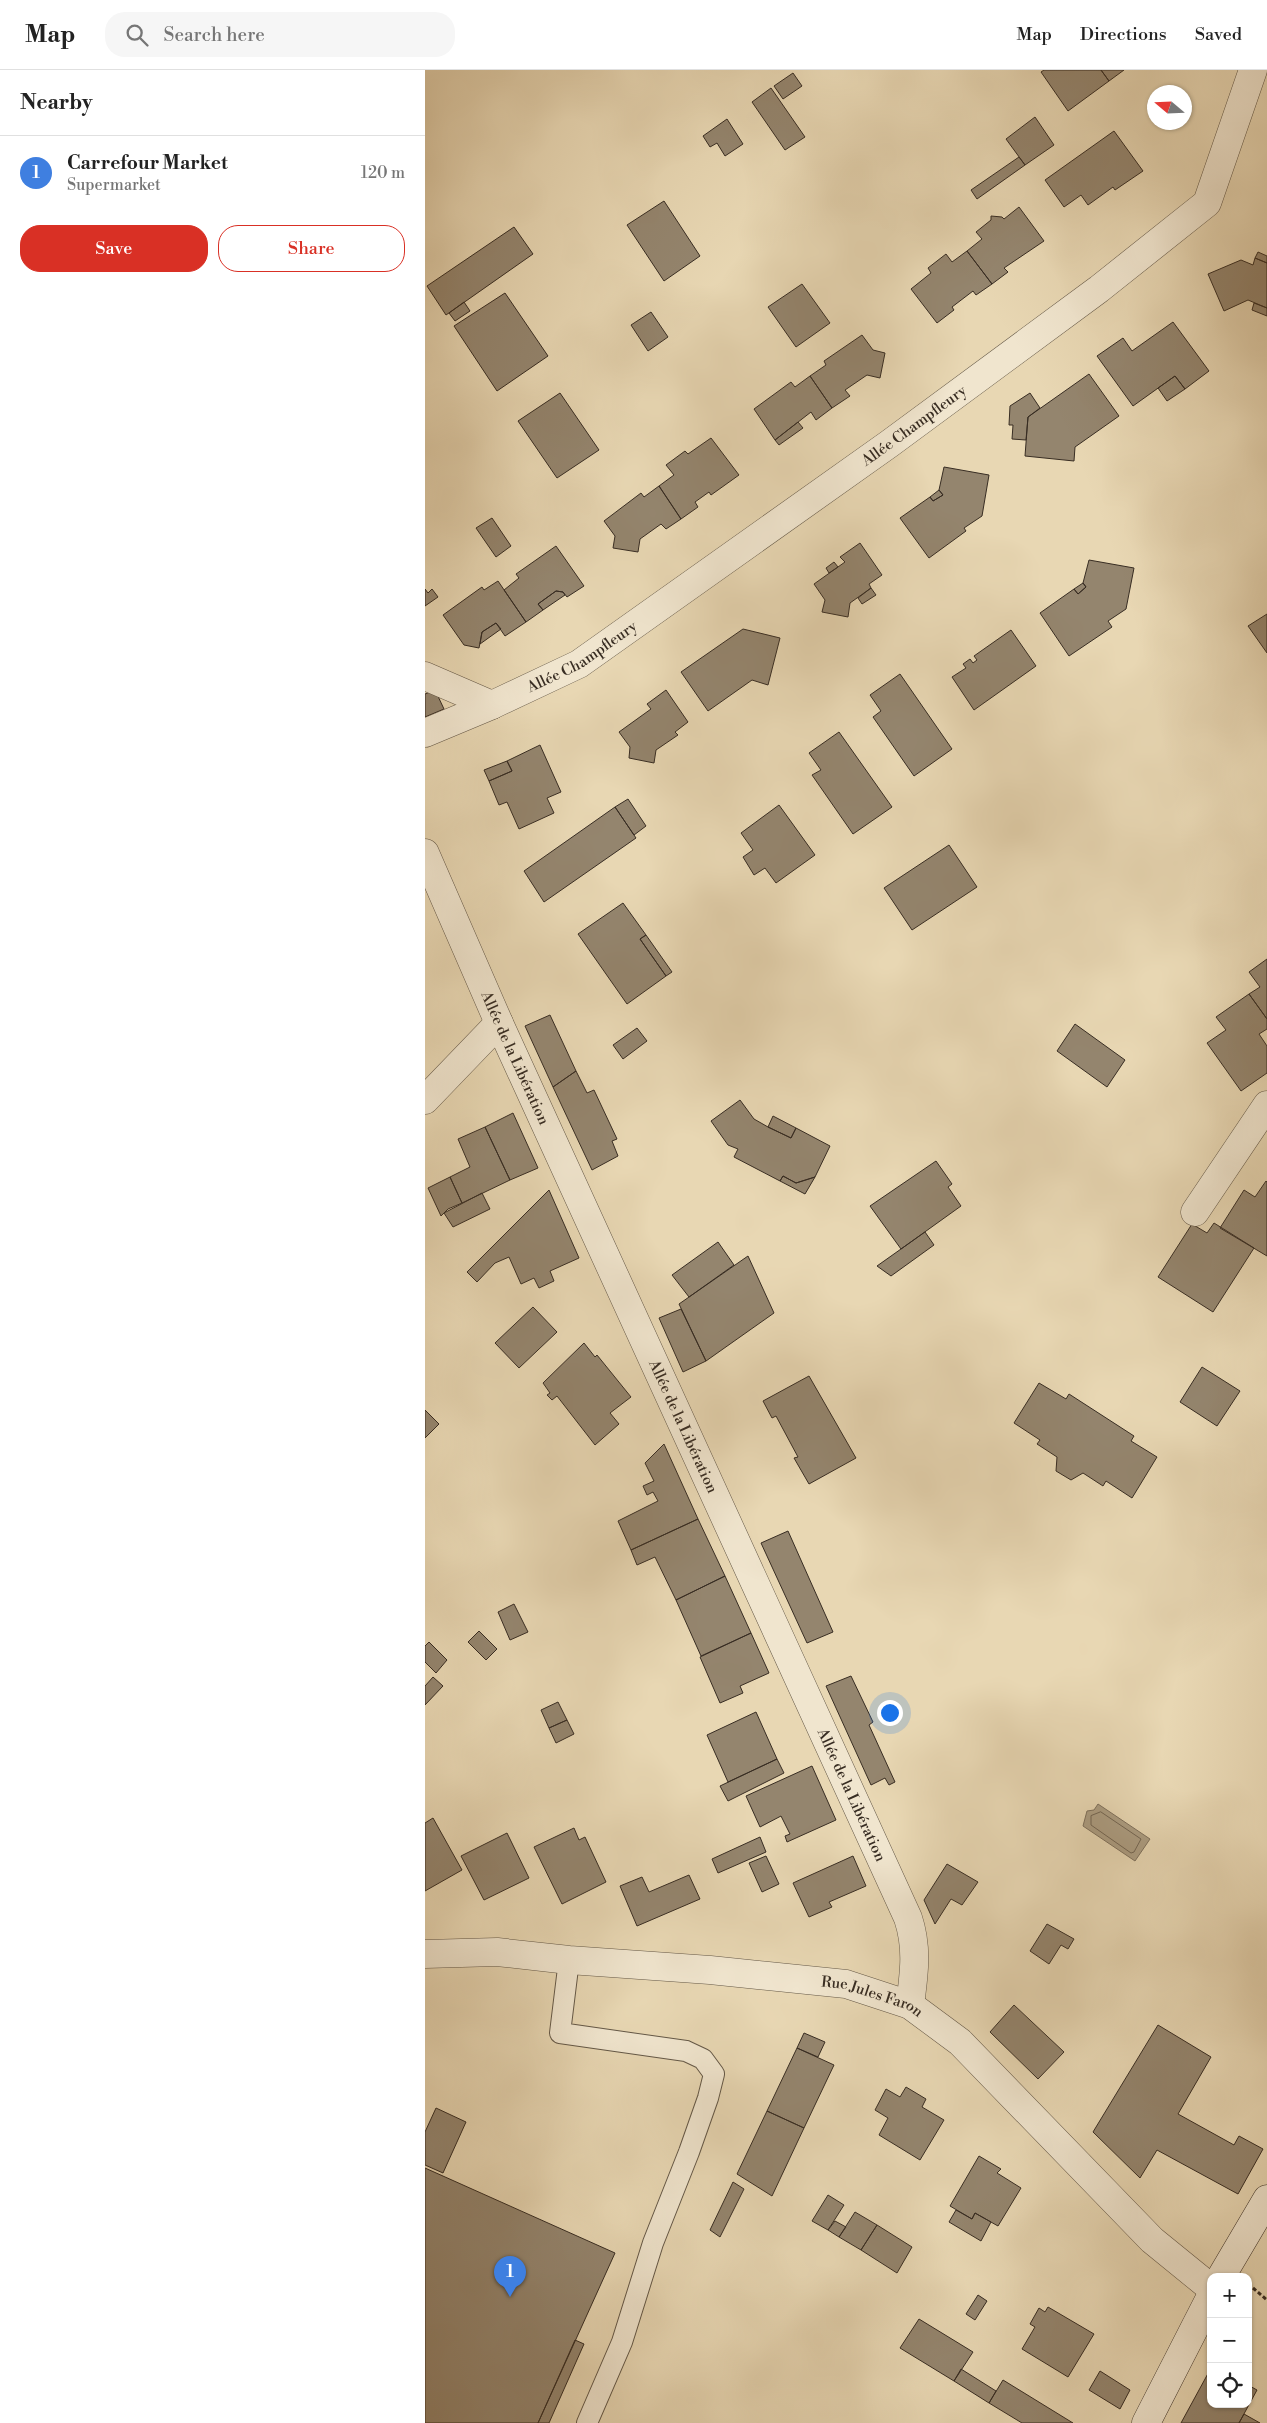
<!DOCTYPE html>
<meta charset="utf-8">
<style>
body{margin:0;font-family:"Libre Bodoni",serif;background:#f6f6f6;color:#222}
.controls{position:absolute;right:15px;bottom:15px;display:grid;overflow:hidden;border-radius:10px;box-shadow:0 1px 4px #0004}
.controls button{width:45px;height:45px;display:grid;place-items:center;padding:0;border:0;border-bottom:1px solid #e0e0e0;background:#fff;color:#222;font:25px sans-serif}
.compass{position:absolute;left:722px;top:15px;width:45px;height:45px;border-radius:50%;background:#fff;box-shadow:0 1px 4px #0004;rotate:289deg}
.you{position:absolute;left:464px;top:1642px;width:18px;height:18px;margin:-12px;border:4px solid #fff;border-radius:50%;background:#1a73e8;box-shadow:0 0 0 8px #1a73e833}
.badge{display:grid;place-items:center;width:32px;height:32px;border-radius:50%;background:#d93025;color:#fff;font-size:16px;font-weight:700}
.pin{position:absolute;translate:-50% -41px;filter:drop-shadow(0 1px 2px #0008)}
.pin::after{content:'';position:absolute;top:26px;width:18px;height:15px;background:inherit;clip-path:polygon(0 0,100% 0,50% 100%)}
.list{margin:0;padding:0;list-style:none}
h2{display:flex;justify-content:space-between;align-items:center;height:65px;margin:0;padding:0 20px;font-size:21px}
h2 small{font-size:16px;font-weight:400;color:#767676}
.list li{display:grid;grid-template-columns:32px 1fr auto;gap:15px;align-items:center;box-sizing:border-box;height:75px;padding:0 20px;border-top:1px solid #e0e0e0}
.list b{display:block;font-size:19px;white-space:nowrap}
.list p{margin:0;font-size:16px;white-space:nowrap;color:#767676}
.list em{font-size:16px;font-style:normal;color:#767676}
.actions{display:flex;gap:10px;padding:15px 20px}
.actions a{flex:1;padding:11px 0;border:1px solid #d93025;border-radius:20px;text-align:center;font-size:18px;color:#d93025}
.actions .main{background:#d93025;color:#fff}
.icon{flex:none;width:28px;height:28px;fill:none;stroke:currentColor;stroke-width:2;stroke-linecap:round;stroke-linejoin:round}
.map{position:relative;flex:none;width:842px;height:2353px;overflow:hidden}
header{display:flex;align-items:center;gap:30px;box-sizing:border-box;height:70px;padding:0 25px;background:#fff;border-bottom:1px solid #e0e0e0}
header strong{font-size:24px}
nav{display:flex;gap:28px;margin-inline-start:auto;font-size:18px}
.search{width:350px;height:45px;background:#f6f6f6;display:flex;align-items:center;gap:12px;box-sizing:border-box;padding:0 18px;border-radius:20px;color:#767676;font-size:19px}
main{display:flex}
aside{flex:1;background:#fff}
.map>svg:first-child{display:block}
.water{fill:#ac9d82;stroke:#7e705c}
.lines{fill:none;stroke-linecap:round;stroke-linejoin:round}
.shore{stroke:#726552;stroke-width:1}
.building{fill:#94856e;stroke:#382d23}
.service-casing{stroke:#645847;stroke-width:22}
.minor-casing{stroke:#645847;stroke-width:29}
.secondary-casing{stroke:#382d23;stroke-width:29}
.path{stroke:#382d23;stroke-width:3;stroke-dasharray:4 2.5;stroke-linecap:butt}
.service{stroke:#f0e5ce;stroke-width:20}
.minor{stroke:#f0e5ce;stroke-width:28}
.secondary{stroke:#f0e5ce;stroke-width:28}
.labels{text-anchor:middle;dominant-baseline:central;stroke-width:5;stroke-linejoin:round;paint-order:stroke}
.street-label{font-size:15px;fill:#382d23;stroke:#f0e5ce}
</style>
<header>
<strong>Map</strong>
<div class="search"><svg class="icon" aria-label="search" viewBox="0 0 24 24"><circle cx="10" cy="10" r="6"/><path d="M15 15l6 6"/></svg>Search here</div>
<nav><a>Map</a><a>Directions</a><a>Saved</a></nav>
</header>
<main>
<aside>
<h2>Nearby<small></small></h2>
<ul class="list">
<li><span class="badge" style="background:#3f7fe0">1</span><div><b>Carrefour Market</b><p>Supermarket</p></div><em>120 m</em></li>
</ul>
<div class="actions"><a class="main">Save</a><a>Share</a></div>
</aside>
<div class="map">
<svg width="842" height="2353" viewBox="0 0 842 2353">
<rect width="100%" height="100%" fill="#e8d7b3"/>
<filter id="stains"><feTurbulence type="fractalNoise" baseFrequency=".004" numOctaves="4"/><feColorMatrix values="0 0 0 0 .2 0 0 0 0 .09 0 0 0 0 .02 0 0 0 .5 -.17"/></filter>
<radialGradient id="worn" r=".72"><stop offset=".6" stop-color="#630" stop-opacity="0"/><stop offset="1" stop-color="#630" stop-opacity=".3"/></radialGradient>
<!-- water -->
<path class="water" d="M673,1734L725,1769L710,1791L658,1756L662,1741L669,1740Z"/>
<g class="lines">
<!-- shore -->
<path class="shore" d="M676,1742L716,1769L709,1782L706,1783L666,1755V1746Z"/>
</g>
<!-- building -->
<path class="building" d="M619,0H676L684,11L643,41L616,2Z
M676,0H699L684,11Z
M368,3L377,16L358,29L349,16Z
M346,18L380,67L360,80L327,32Z
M610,47L629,75L600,95L581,69Z
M302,49L318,74L300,86L292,73L285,77L278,66Z
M689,61L718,101L690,120L688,117L663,135L656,125L639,137L620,110Z
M594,87L600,95L552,129L546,120Z
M239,131L275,186L239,211L202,155Z
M594,137L619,171L579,198L583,202L567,214L542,181L557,169L551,162L566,150V146L577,147L579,149Z
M89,157L108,184L21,245L2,216Z
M542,181L567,214L551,225L548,221L527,237L529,240L512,253L486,219L506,203L503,198L521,184L527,192Z
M833,182L842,186V193L830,188Z
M830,188L842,193V238L823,230L799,241L783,204L816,190L828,195Z
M377,214L405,253L371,277L343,237Z
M80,223L123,286L72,321L29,256Z
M39,232L45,241L30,251L24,243Z
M829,233L842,238V246L827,240Z
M226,242L243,267L223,281L206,255Z
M748,252L784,301L760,319L750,306L708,336L672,286L698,268L707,281Z
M437,265L448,280L460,283L455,308L442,305L420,320L425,326L407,338L385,306L401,295L399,291Z
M664,304L694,346L650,377L649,391L600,386L603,347Z
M385,306L407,338L391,350L386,342L350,370L329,339L366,312L370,317Z
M750,306L760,319L742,331L733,318Z
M135,323L174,380L132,408L93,351Z
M605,323L615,338L603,347L601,370L587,369L588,355H584L585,336Z
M373,352L378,358L354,375L350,370Z
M286,368L314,405L286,425L284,422L270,432L273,437L256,449L234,416L249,405L241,395L260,381L263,384Z
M519,397L564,405L557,446L539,458L541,461L504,488L475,448L505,427L508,431L518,425L514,420Z
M234,416L256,449L241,459L236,454L215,469L213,482L188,478L190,466L179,451L216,423L219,427Z
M514,420L518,425L508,431L505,427Z
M67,448L86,476L71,487L51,458Z
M435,473L457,505L444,514L446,518L425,533L423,547L397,542L400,530L389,514L420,492L415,487Z
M131,476L159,516L142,527L138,522L131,521L113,534L118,540L101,552L79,520L94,508L91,504Z
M664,490L709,498L701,539L683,551L687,557L644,586L615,543L649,519L653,524L661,517L658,513Z
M409,492L413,497L404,503L401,498Z
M73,511L101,552L80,566L71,553L57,562L54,578L39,575L18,545L57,517L59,520Z
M658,513L661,517L653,524L649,519Z
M446,518L451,525L437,534L433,528Z
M0,519L3,523L7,519L13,527L0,536Z
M131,521L138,522L140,525L118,540L113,534Z
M842,544V583L823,556Z
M71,553L76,559L55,574L57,562Z
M318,559L355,568L343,615L327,610L283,641L256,602Z
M586,560L611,596L549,640L527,607L541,598L538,594L545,589L548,593L552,590L549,586Z
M475,604L527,679L489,706L448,647L456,641L445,625Z
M10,620L19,639L0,647V624Z
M241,620L263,652L250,662L253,665L231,680L229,693L204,688L205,677L194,662L226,639L222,634Z
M414,662L467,737L428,764L387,705L396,700L384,683Z
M115,675L136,722L122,728L129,743L94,759L82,732L74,735L64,711L87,701L82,691Z
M82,691L87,701L64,711L59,700Z
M203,729L221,756L209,765L190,737Z
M354,735L390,785L351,813L340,798L329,805L318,787L328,780L316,763Z
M190,737L211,768L119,832L99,801Z
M524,775L552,817L487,860L459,818Z
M198,833L221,865L215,869L241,906L202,934L153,864Z
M221,865L247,902L241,906L215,869Z
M842,889V949L824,924L835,917L824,902Z
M824,924L842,949V959L834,964L842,976V1003L816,1021L782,973L801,960L791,947Z
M125,945L151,1001L128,1017L100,956Z
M650,954L700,990L682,1017L632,981Z
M212,958L222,971L198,989L188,975Z
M151,1001L162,1023L169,1020L192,1069L187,1071L193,1086L167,1100L128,1017Z
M315,1030L329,1049L343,1057L366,1068L371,1058L405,1076L390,1107L371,1113L358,1106L355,1111L309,1087L313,1079L303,1075L286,1051Z
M88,1043L113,1098L85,1110L60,1057Z
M348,1046L371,1058L366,1068L343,1057Z
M60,1057L85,1110L37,1133L25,1107L45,1097L33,1069Z
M511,1091L527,1114L523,1117L536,1136L476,1179L445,1136Z
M358,1106L371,1113L390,1107L380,1124L355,1111Z
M25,1107L37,1133L23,1139L16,1146L3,1118Z
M841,1111L842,1112V1186L795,1158L819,1120L830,1127Z
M124,1120L154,1188L125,1201L129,1211L114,1218L109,1208L96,1214L84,1187L70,1193L52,1212L42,1202Z
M57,1123L65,1139L28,1157L19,1143Z
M789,1153L829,1178L788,1242L733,1207L767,1154L782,1163Z
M500,1162L509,1175L466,1206L452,1196Z
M293,1172L309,1195L264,1227L247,1205Z
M323,1186L349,1243L281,1291L254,1234Z
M108,1237L132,1262L94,1298L70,1273Z
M256,1239L281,1291L258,1302L234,1248Z
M159,1273L170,1287L172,1285L206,1327L185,1343L194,1354L170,1375L132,1326L127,1330L122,1325L125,1323L118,1313Z
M777,1297L815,1321L792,1356L755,1332Z
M384,1306L431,1388L384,1414L369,1388L373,1387L351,1346L347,1348L338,1331Z
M614,1313L641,1329L644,1324L709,1366L706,1371L732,1387L707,1428L681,1411L678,1416L658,1403L646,1410L631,1401L632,1387L612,1374L615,1370L589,1353Z
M0,1340L14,1354L0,1368Z
M239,1374L273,1449L206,1480L193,1451L233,1431L228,1422L222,1425L218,1416L229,1411L220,1393Z
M273,1449L300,1506L251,1530L230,1487L212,1495L206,1480Z
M363,1461L408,1562L382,1573L336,1473Z
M300,1506L326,1563L276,1586L251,1530Z
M89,1534L103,1562L85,1570L73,1542Z
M54,1561L72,1579L61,1590L43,1572Z
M326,1563L344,1603L315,1616L318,1623L295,1633L275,1587Z
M4,1572L22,1590L11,1603L0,1592V1576Z
M426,1606L448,1652L444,1655L470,1712L464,1715L460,1708L446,1715L401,1616Z
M8,1607L18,1616L0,1635V1616Z
M133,1632L142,1650L124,1658L116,1640Z
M331,1642L352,1689L303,1712L282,1665Z
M142,1650L149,1664L131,1673L124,1658Z
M352,1689L359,1703L303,1731L295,1716Z
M387,1696L411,1750L362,1772L360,1766L365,1764L356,1746L335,1757L321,1726Z
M8,1748L37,1800L0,1821V1753Z
M149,1758L154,1770L160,1767L181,1812L137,1834L109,1777Z
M82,1763L104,1808L59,1830L36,1786Z
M335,1767L341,1782L293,1803L287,1789Z
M341,1786L354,1814L337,1822L324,1793Z
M428,1786L441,1816L404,1832L407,1837L384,1847L368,1813Z
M522,1794L553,1812L537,1835L526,1829L510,1854L499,1830Z
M264,1805L275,1829L212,1856L195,1816L217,1807L224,1822Z
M622,1854L649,1869L643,1879L636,1875L624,1894L605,1881Z
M589,1935L639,1982L613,2009L565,1962Z
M733,1955L786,1987L753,2044L809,2075L814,2066L838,2079L813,2124L732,2080L715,2108L668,2062Z
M379,1963L400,1972L393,1987L372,1978Z
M372,1978L409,1995L379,2058L342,2041Z
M481,2017L501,2029L497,2037L519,2050L495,2090L454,2065L463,2048L450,2040L461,2019L475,2027Z
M11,2038L41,2052L18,2103L0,2095V2062Z
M342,2041L379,2058L347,2126L312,2104Z
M554,2086L576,2099L572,2103L596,2118L573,2156L550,2143L547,2149L525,2136Z
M0,2098L190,2183L113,2353H0Z
M308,2112L319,2119L295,2167L285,2160Z
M403,2125L419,2135L403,2160L387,2151Z
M531,2140L547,2149L550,2143L566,2152L556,2171L524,2152Z
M430,2142L452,2155L436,2180L414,2167Z
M410,2151L421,2157L414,2167L403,2160Z
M452,2155L487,2177L472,2203L436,2180Z
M553,2225L562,2231L550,2250L541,2244Z
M623,2237L669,2264L643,2307L597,2279L610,2257L605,2254L614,2238L620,2242Z
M494,2249L548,2282L529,2311L475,2278Z
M150,2270L159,2274L124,2353H113Z
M786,2298V2334H823V2315L832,2320L814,2353H756Z
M536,2299L571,2321L564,2333L529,2311Z
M675,2301L705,2320L695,2339L664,2320Z
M578,2310L648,2353H597L564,2333Z
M819,2344L835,2353H814Z"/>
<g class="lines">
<defs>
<path id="service" d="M144,1890L135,1963L261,1981L278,1989L289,2004L283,2028L264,2082L228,2173L197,2272L162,2353"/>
<g id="minor">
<path d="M0,606L67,635"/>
<path id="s1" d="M0,663L67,635L154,594L464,374L674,219L782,133L828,0"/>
<path id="s2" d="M0,783L74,953L483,1848C493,1878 489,1904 485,1935"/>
<path d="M0,1030L74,953"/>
<path d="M770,1142L842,1035"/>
<path id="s3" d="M0,1884L72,1882L144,1890L285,1900L421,1914L485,1935L535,1972L727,2170L786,2218"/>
</g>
<path id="secondary" d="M796,2207L842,2129
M721,2353L786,2226"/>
</defs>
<!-- service casing -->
<use href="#service" class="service-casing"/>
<!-- minor casing -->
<use href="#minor" class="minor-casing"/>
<!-- secondary casing -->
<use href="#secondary" class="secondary-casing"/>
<!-- path -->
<path class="path" d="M828,2218L842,2230"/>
<!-- service -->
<use href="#service" class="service"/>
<!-- minor -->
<use href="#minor" class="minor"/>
<!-- secondary -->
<use href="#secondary" class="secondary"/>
</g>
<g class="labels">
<!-- street labels -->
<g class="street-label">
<text stroke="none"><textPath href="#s1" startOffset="580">Allée Champfleury</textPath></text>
<text stroke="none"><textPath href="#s1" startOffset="175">Allée Champfleury</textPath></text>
<text stroke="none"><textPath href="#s2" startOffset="224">Allée de la Libération</textPath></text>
<text stroke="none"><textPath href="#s2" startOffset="629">Allée de la Libération</textPath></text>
<text stroke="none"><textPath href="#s2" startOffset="1034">Allée de la Libération</textPath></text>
<text stroke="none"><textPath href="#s3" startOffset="451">Rue Jules Faron</textPath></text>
</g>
</g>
<rect width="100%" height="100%" filter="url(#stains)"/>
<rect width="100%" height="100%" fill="url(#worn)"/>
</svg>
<div class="controls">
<button>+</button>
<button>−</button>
<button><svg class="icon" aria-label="locate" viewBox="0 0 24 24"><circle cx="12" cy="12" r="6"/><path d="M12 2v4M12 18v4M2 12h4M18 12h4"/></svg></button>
</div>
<svg class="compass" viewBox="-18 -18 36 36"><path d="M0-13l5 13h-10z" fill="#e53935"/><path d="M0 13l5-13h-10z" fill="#767676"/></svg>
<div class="you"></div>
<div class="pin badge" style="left:85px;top:2227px;background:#3f7fe0">1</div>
</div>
</main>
